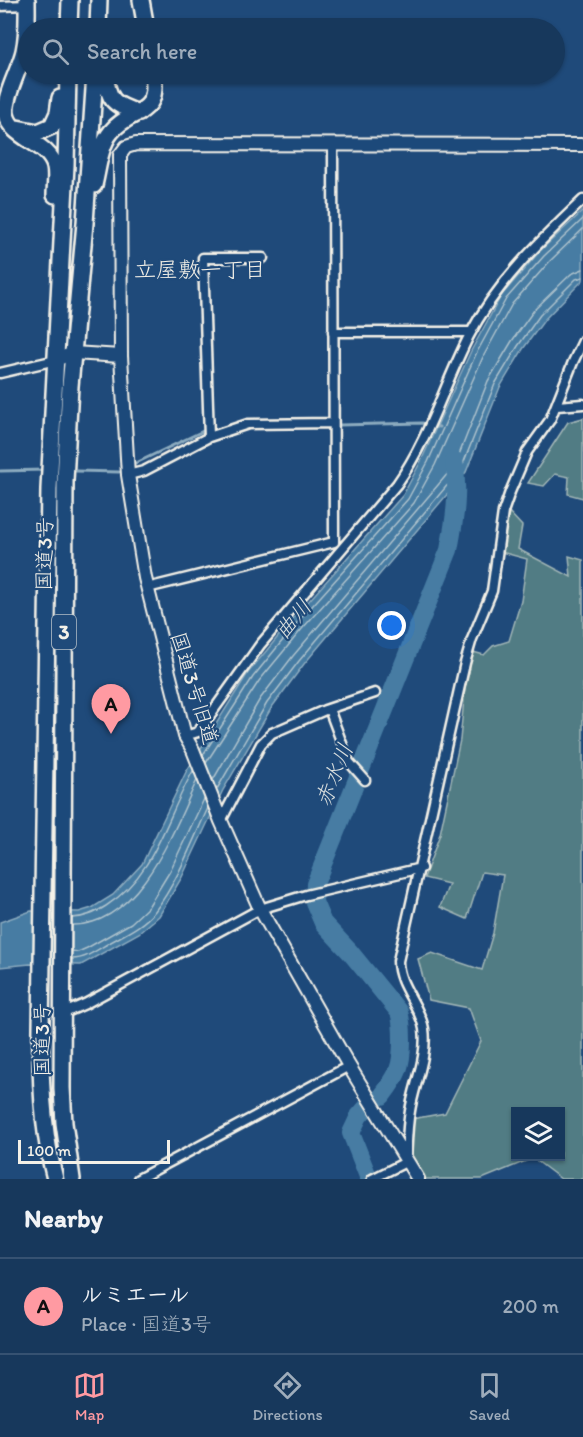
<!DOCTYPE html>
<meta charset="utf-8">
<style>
body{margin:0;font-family:Itim,"Klee One",sans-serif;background:#244365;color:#f1f3f6}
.controls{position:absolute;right:18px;bottom:18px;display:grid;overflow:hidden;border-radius:0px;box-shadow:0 2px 4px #0004}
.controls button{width:54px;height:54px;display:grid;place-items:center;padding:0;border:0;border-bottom:2px solid #365272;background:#17385c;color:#f1f3f6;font:30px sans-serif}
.scale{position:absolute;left:18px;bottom:15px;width:152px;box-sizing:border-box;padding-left:6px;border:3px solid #f4f1e8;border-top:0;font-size:16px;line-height:21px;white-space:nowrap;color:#f4f1e8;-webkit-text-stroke:4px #1f4a7a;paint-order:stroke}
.you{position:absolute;left:392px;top:626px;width:21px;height:21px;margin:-15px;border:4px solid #fff;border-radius:50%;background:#1a73e8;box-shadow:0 0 0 9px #1a73e833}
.badge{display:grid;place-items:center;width:39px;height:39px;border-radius:50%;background:#ff9aa2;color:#111;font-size:20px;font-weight:700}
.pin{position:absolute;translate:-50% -50px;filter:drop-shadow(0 2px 3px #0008)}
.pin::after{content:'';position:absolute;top:32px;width:21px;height:18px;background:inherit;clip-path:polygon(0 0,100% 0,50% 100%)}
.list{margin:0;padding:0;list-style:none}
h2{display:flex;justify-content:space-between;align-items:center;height:78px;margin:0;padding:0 24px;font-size:26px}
h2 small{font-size:20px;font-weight:400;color:#9eacbb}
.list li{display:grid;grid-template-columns:39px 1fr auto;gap:18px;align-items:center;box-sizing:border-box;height:96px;padding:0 24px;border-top:2px solid #365272}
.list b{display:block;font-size:22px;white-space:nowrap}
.list p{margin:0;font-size:20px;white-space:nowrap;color:#9eacbb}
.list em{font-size:20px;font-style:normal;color:#9eacbb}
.icon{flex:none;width:33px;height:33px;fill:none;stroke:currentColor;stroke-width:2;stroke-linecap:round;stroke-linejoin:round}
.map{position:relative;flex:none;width:583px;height:1179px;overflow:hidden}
.search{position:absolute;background:#17385c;box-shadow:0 2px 4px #0004;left:18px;right:18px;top:18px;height:66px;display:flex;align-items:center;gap:15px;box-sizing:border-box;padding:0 21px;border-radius:33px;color:#9eacbb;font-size:22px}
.sheet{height:174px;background:#17385c}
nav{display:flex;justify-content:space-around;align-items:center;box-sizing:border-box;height:84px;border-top:2px solid #365272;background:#17385c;font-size:16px;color:#9eacbb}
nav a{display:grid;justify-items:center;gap:3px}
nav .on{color:#ff9aa2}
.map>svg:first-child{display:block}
.green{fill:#517c84;stroke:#a2b6b6;stroke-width:1.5;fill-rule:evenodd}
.water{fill:#467ca3;stroke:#8cabbf;stroke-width:1.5}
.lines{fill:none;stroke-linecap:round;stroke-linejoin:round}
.shore{stroke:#aec2cc;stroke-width:1.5}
.stream{stroke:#8cabbf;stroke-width:3}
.river{stroke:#467ca3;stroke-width:18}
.street-casing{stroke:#f4f1e8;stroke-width:13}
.secondary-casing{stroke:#f4f1e8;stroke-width:16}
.highway-casing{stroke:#f4f1e8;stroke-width:20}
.street{stroke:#1f4a7a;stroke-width:8}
.secondary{stroke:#1f4a7a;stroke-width:12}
.highway{stroke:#1f4a7a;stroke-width:15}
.labels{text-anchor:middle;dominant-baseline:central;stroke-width:4.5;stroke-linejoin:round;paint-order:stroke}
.shield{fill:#1f4a7a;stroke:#b4bfc7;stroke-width:1.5}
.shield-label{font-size:20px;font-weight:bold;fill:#f4f1e8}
.street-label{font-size:21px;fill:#f4f1e8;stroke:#1f4a7a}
.neighbourhood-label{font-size:22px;fill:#f4f1e8;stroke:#1f4a7a}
.water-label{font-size:22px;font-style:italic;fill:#dadfde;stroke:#1f4a7a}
</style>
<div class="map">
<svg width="583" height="1179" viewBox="0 0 583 1179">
<rect width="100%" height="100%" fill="#1f4a7a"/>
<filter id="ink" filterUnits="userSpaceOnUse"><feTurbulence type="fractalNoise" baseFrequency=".0167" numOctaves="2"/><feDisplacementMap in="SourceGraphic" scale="12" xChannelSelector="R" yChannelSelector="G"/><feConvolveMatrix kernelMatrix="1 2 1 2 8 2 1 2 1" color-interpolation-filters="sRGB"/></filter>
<g filter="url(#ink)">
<!-- green -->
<path class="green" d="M583,418V498L568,494L569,477L555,474L544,486L528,483L568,422Z
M509,512L522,526L518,549L571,577L569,556L583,560V1179H561L533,1158L482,1179H426L412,1158V1119L445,1113L481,1041L469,1008L429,1000L418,959L432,953L482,970L493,933L503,875L482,872L467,919L440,907L449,884L424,878L440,834L460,740L465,689L473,652L484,655L493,646L509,641L521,601L527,559L501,552ZM516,1112H560V1156H516Z"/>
<!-- water -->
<path class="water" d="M583,211V280L545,319L523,349L500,387L466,472L304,664L272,707L223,790L182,877L159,916L139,933L81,965L30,964L0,967V922L31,911L79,912L92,908L113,895L142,864L186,772L248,673L291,621L403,495L422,459L471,351L501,296L540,251Z"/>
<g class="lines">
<!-- shore -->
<path class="shore" d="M203,755L253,677L296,624L408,499L428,462L476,354L506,299L544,256L583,219
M206,763L259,681L302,629L414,503L435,465L483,357L512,304L550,261L583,229
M213,780L260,699L293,656L455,465L488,381L512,341L534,310L571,274L583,269
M217,789L267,703L299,661L461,469L495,384L518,346L540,315L576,279L583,277
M72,918C85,918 95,913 106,906C155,875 166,818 193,771
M72,925C139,926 174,830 197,780
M72,951L78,952L87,948L131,923L148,907L170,871L204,799
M72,959C86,959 97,950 109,943C125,934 143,926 155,911C178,881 192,842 208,808"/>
<!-- stream -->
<path class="stream" d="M339,425L422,423L439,427
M136,463L205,430
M0,471L45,470
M76,471L119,472"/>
<!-- river -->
<path class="river" d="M382,1096C398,1075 402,1067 402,1040C402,1030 402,1021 399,1012L350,952L323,923L314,902L315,884L449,550C455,519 459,491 454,460
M366,1108L359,1116L351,1133L369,1179"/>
<defs>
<path id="street" d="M0,6L27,5
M333,332H471
M0,373L56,360
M557,406L583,404
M209,437L203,258H263
M128,475L144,471L209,437L248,424L333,423
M147,588L334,542L333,146
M329,709L349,762L365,780
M185,736L198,732L260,645L397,484C429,439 444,385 469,336C497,282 540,241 583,200
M221,821L261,744L272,733L325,710L375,693
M62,1014L85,1004L260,909L306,895L421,868
M138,1179L349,1066
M372,1179L406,1162C407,1145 407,1127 410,1111C414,1085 428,1056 424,1029C420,1005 398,986 398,961L465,663L472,639L492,591L503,512L510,492L527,452L550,420L573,362L583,341"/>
<path id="secondary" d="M56,360L73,353L121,356
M418,1179L349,1066L260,909L221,821L193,750L185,736L145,578L128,475L121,356L120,155L126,147L136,144L583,145"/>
<path id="highway" d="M27,0C27,17 28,34 24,51C20,69 3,98 6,114C11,139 49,142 55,167C57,176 55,187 55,195
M141,0L146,28
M69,28L70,0
M98,28L99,0
M105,74C108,100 113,105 139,113
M17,128L38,132L52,126L58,113L60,98
M94,185C98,169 100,145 111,132C131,107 160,118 153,74
M55,1179C42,1130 40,1078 41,1028L49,489L66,165L68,74
M72,1179L64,1123L62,1088L65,481L70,386L85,223L95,74"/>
</defs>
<!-- street casing -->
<use href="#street" class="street-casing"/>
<!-- secondary casing -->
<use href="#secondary" class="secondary-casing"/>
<!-- highway casing -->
<use href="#highway" class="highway-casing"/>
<!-- street -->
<use href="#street" class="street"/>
<!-- secondary -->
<use href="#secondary" class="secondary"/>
<!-- highway -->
<use href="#highway" class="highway"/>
</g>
</g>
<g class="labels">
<!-- shield labels -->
<rect class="shield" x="52" y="615" width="24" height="34" rx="4.5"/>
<g class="shield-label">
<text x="64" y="632">3</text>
</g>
<!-- street labels -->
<g class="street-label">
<text transform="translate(44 554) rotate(-89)">国道3号</text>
<text transform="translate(195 688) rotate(73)">国道3号旧道</text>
<text transform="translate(41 1040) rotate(-90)">国道3号</text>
</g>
<!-- neighbourhood labels -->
<g class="neighbourhood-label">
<text x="200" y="269">立屋敷一丁目</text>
</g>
<!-- water labels -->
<g class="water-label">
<text transform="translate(293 619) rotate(-50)">曲川</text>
<text transform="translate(334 775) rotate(-68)">赤水川</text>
</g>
</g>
</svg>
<div class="controls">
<button><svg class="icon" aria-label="layers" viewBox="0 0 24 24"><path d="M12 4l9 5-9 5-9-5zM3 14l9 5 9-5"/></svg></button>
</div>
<div class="scale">100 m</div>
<div class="you"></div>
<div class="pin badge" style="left:111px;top:734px">A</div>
<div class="search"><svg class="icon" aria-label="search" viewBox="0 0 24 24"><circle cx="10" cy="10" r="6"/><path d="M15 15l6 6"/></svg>Search here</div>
</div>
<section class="sheet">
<h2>Nearby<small></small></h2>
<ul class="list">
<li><span class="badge">A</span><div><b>ルミエール</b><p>Place · 国道3号</p></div><em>200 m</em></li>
</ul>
</section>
<nav>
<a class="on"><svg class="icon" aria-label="map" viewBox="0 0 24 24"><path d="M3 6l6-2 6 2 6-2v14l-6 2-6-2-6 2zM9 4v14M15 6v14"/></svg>Map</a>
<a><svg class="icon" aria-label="directions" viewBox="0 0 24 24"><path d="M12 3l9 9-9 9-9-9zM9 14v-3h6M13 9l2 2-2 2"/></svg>Directions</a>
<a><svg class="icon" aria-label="saved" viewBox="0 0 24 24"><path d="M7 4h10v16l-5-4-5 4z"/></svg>Saved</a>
</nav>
